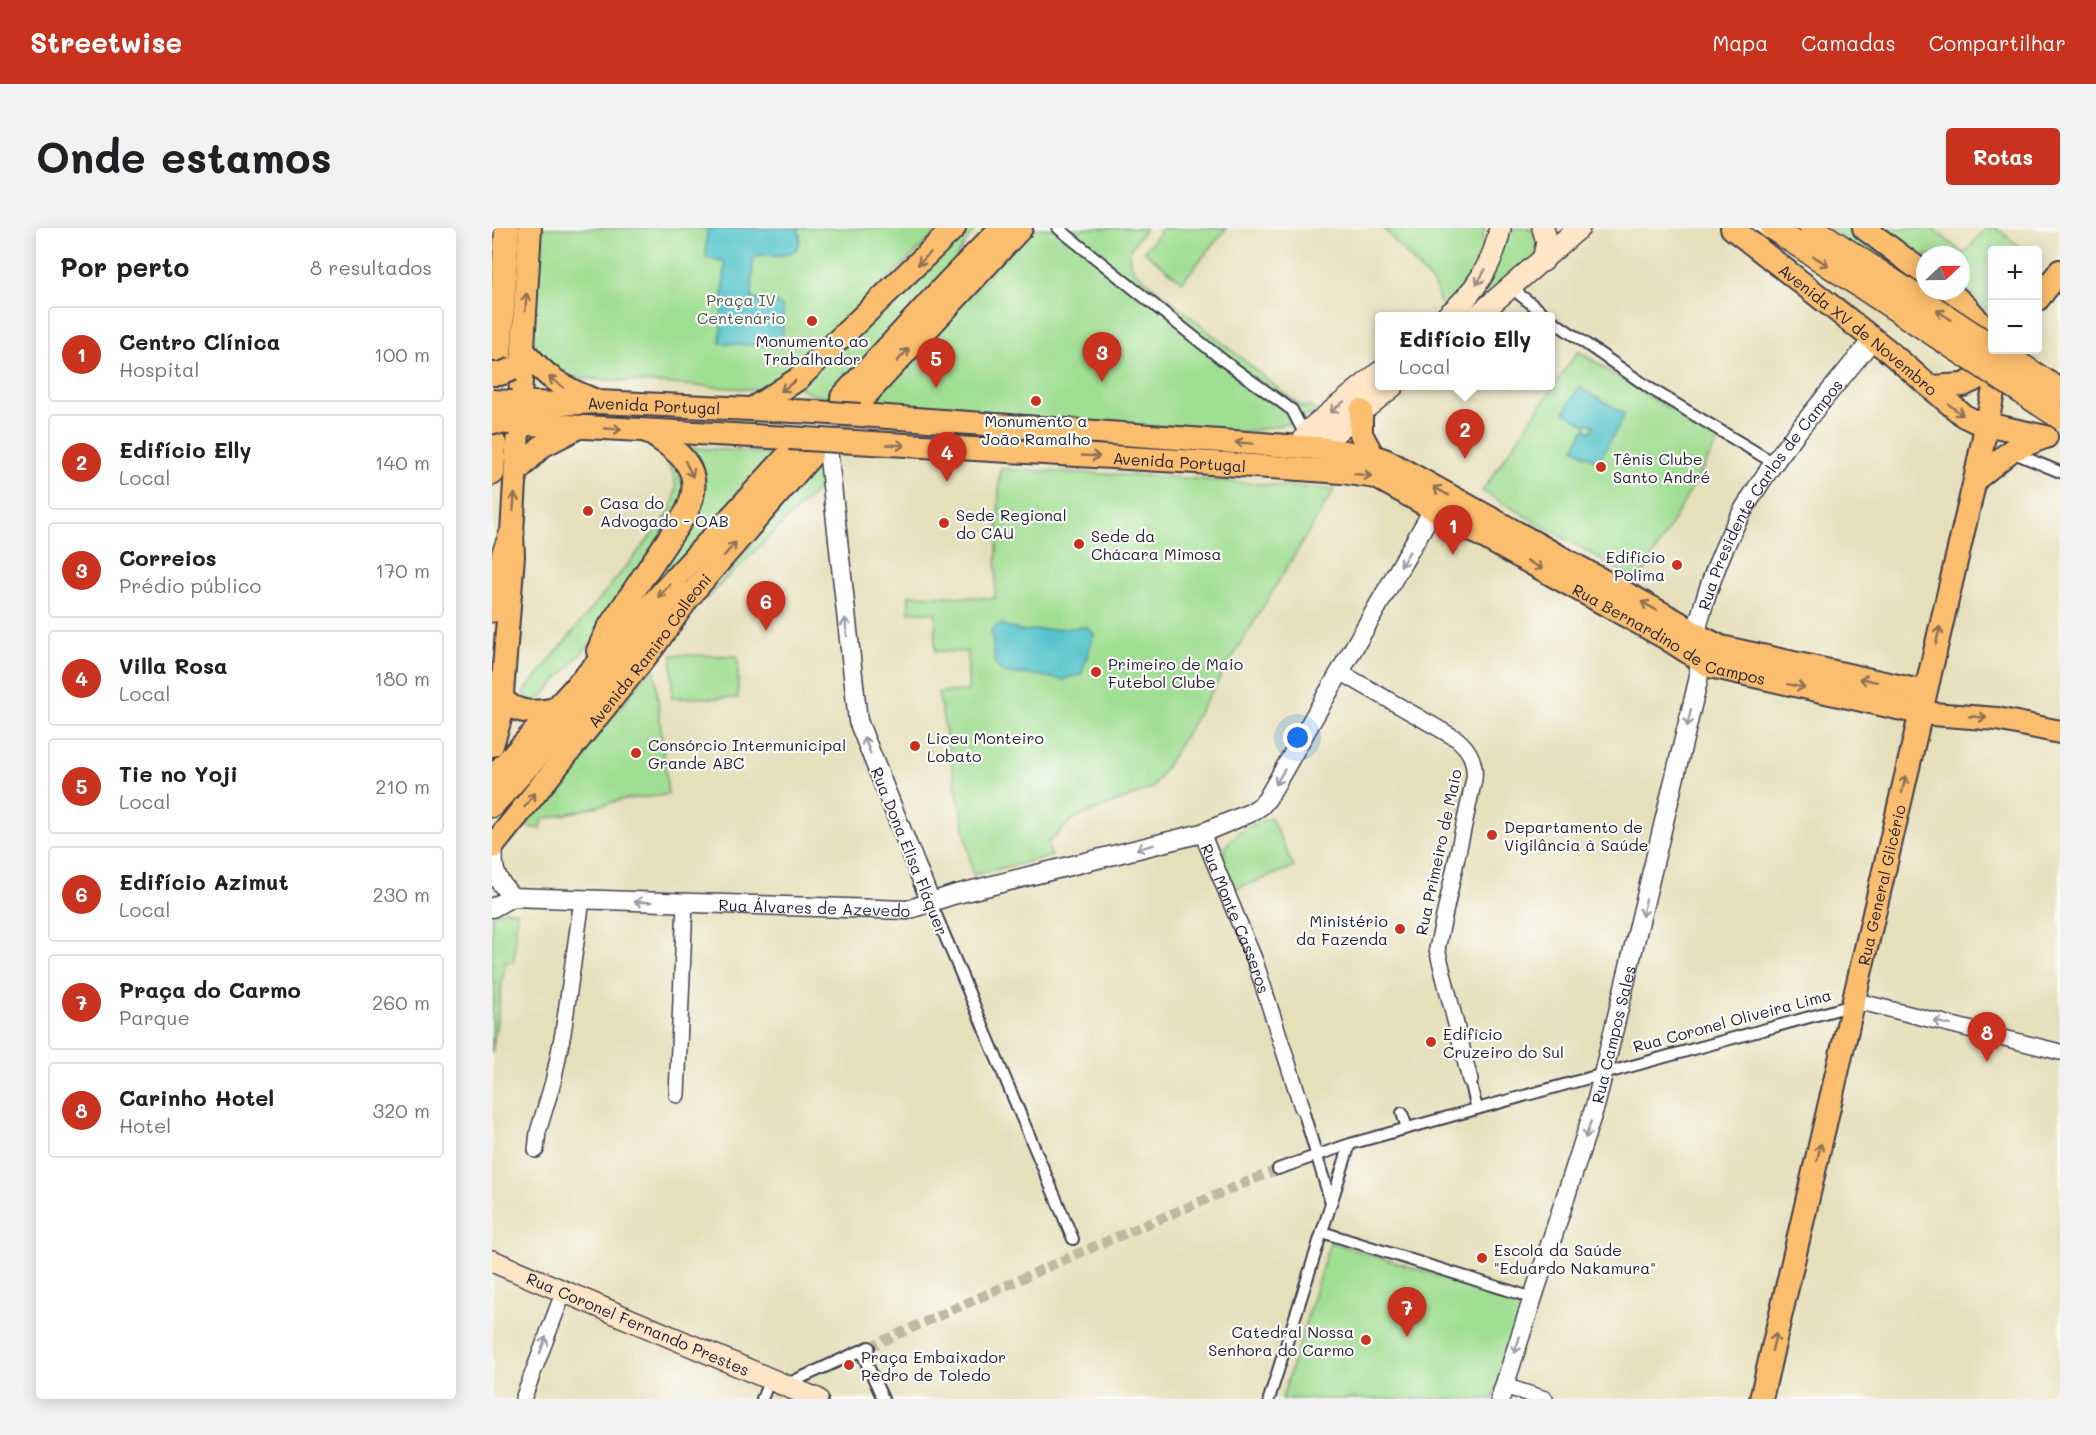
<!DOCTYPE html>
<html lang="pt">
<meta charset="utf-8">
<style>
body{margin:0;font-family:Mali,sans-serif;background:#f2f2f2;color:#202124}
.controls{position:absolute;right:18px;top:18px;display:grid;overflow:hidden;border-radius:6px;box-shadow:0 3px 15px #0003}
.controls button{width:54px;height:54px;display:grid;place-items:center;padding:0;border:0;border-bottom:2px solid #e0e0e0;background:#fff;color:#202124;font:30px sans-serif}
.compass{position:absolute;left:1424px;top:18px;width:54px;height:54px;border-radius:50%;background:#fff;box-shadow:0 3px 15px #0003;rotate:68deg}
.you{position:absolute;left:806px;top:510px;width:21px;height:21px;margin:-15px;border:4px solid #fff;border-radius:50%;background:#1a73e8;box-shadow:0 0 0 9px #1a73e833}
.badge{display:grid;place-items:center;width:39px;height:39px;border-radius:50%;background:#c8321e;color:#fff;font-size:20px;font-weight:700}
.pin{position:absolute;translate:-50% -50px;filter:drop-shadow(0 2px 3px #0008)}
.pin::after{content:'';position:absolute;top:32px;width:21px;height:18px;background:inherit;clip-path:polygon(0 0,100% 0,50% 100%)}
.popup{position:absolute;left:883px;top:84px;width:180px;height:78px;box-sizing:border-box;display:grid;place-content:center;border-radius:6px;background:#fff;filter:drop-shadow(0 2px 4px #0005);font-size:20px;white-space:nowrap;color:#757577}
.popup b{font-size:22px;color:#202124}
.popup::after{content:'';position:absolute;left:50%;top:100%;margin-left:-12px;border:12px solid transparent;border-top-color:#fff}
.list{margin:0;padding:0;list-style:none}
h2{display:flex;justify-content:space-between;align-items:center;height:78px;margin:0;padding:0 24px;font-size:26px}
h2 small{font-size:20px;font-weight:400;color:#757577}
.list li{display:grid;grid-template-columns:39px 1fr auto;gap:18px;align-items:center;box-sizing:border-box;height:96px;margin:0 12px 12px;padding:0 12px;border:2px solid #e0e0e0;border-radius:6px}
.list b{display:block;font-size:22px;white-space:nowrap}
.list p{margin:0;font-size:20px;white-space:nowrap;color:#757577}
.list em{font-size:20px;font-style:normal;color:#757577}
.map{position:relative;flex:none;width:1568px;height:1171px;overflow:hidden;border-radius:6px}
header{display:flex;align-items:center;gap:36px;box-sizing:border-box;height:84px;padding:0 30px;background:#c8321e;color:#fff}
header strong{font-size:28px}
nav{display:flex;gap:33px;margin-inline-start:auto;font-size:21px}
.intro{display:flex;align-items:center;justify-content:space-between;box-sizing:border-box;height:144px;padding:0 36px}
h1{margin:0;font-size:42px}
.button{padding:15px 27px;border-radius:6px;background:#c8321e;color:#fff;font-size:21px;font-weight:700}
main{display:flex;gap:36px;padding:0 36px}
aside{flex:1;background:#fff;border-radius:6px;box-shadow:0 3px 15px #0003}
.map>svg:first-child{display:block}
.green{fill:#a0de93;stroke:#618067;stroke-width:1.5}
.water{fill:#57c5cd;stroke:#3c7484;stroke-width:1.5}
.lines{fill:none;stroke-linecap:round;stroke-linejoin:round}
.pedestrian-tunnel{stroke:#beb9a1;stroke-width:10;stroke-dasharray:10 5;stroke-linecap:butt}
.primary-tunnel{stroke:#beb9a1;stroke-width:22;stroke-dasharray:22 11;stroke-linecap:butt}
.pedestrian-casing{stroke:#3f3e4e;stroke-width:14}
.minor-casing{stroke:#3f3e4e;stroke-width:18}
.tertiary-casing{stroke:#3f3e4e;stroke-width:21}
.secondary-casing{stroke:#3f3e4e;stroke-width:24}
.primary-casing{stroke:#3f3e4e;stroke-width:26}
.trunk-casing{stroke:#3f3e4e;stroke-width:27}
.pedestrian{stroke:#fff;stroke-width:10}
.minor{stroke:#fff;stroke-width:15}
.tertiary{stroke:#fff;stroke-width:18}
.secondary{stroke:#fde5c5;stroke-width:21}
.primary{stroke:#fbbe6e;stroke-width:22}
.trunk{stroke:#fbbe6e;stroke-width:24}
.primary-bridge-casing{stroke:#3f3e4e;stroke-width:26;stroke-linecap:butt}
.trunk-bridge-casing{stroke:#3f3e4e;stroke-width:27;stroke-linecap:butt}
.primary-bridge{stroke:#fbbe6e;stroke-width:22}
.trunk-bridge{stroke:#fbbe6e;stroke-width:24}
.oneway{stroke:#8e7054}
.oneway2{stroke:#9a8d87}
.oneway3{stroke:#9c9ca7}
.poi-dot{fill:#c8321e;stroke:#fdfcf7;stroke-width:2}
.labels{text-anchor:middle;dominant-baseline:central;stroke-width:4.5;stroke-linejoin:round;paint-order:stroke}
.park-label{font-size:16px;fill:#485a55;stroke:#fdfcf7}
.street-label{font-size:16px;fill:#22223b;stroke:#fdfcf7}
.poi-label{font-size:16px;fill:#22223b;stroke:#fdfcf7;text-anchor:start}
</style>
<header>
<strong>Streetwise</strong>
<nav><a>Mapa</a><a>Camadas</a><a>Compartilhar</a></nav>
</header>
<div class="intro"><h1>Onde estamos</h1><a class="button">Rotas</a></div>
<main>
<aside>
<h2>Por perto<small>8 resultados</small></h2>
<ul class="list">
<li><span class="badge">1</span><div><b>Centro Clínica</b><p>Hospital</p></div><em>100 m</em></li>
<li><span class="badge">2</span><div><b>Edifício Elly</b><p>Local</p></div><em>140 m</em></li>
<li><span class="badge">3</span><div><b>Correios</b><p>Prédio público</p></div><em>170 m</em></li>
<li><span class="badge">4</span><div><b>Villa Rosa</b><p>Local</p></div><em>180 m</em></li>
<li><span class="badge">5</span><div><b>Tie no Yoji</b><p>Local</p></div><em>210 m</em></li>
<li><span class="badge">6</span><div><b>Edifício Azimut</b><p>Local</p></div><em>230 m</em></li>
<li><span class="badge">7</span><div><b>Praça do Carmo</b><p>Parque</p></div><em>260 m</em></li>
<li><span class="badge">8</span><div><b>Carinho Hotel</b><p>Hotel</p></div><em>320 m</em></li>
</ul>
</aside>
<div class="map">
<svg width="1568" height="1171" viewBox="0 0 1568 1171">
<rect width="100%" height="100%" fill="#fdfcf7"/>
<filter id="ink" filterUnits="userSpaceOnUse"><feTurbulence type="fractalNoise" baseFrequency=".0167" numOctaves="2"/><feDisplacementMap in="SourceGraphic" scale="12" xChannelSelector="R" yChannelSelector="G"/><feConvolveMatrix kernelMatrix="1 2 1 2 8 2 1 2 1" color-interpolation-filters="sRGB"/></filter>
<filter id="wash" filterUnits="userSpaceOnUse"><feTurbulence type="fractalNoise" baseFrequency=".008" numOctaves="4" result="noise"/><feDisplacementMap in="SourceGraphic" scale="24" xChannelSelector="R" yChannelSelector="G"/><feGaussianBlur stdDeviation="1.35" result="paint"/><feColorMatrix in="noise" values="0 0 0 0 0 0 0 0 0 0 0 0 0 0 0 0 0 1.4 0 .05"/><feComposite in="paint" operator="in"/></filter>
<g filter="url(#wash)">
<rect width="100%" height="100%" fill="#e5dfba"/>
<!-- green -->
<path class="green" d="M46,0H449L297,148L271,162L87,150C68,146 47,132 41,113Z
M474,0H483L460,36L340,168H323L307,159Z
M539,0H654C642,15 629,27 644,44L799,171L811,179H819L825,184L799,195L754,204L375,179Z
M671,0H735L690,54L652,23Z
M891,0H993L990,13L993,21L986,40L952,81C945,73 947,66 942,57Z
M1024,0H1037L1045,7V27L974,88H967L1015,6Z
M1336,0H1357L1433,58V63C1446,63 1459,78 1467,87Z
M1392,0H1440L1472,26L1494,0H1504L1532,22H1500V91L1483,69L1469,57V27H1433V31Z
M1086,123L1155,167L1228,210L1147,353L990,263Z
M191,219L288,226L128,399L202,281Z
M175,235L187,236L193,268L106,407L46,473L40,475L31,465L176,287C185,269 188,253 175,235Z
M325,237L328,259L214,371Z
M508,241L678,249L842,262L661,560L581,591L555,616L560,628L481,647L446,464L476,463V424L443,423L444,385L417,384V367L503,370Z
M180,427L246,428V470H180Z
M162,437L176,566C160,570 144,569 129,572C103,579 77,586 51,591L49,601L33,598Z
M779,590L802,639L743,661C739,653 734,644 732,635C727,609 759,597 779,590Z
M15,681V683H25L22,734H13L0,826V782L3,755L0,752V687Z
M838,1014L1033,1075L1001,1171H790Z"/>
<!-- water -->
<path class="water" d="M215,0H306C316,30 286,28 267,27L261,32L260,71L284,74L291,80L290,119L228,115L233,36L229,32L217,31L214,29Z
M1087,159L1133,186L1106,234L1082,220L1094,199L1096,203H1100L1102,197L1098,195L1094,197L1072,184Z
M508,396L529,403L595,399L602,406L589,447L577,449L572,452L544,447L511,445L503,436L499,402Z"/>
</g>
<g filter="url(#ink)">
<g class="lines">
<!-- pedestrian-tunnel -->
<path class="pedestrian-tunnel" d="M377,1119L587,1025L786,941"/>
<!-- primary-tunnel -->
<path class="primary-tunnel" d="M322,225L368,173"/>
<defs>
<path id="pedestrian" d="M566,0L732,133L800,182L813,207
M1021,58L1028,67L1055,88
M1058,91L1159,161L1282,235
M1522,225L1568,244
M439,675L581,1011
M978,852L985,881
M810,879L839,975
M910,885L915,900
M786,941L858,916L1361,777
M830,1004L1041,1070
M369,1123L391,1171
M293,1157L377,1119
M270,1171L278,1151
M777,1171L858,916"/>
<g id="minor">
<path d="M848,444L965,511C978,522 984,534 982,551L945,721L978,852"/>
<path id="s1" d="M710,605L763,733L810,879"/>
<path d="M1361,777L1373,775L1568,824"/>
<path d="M185,867L193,675"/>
<path d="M44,922L46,904L61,854L71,805L90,672"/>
<path d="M1012,1158L1053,1171"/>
<path d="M31,1171L72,1063"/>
</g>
<g id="tertiary">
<path d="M335,212L366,493L439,675"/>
<path id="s2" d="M2,617C0,643 3,650 20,669L415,682L461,667L710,605L758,585L769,578L775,571L942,280"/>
<path d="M0,680L20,669"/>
<path id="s3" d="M1008,1171L1104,875L1206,453C1210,433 1202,411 1207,393C1218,352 1235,307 1258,271C1293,214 1339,163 1381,111"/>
</g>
<g id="secondary">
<path d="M1051,0L1055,14L1051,33"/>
<path d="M955,88C982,66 1002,35 1008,0"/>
<path d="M985,88L1087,0"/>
<path d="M811,219L812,211L817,202L888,144"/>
<path d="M824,220L901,158"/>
<path id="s4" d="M0,1033L325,1171"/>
</g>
<g id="primary">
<path id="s5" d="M1240,0L1395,122L1472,188L1485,194L1554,209"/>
<path d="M1372,0L1433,46"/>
<path d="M1456,63C1475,78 1492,95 1500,119"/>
<path d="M1546,71L1568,43"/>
<path d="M31,122C53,148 70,160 102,172"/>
<path d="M1440,159L1471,157L1506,141"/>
<path d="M350,169L456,54L509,0"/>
<path d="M371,170L529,0"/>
<path id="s6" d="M20,174L67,176L106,174L323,184"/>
<path d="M260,181L306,151L462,0"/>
<path d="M869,183V206L881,228"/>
<path d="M368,187L824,220L881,228L895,233L1184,393L1207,408L1229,419L1433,464"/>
<path d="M18,195L297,210"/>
<path id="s7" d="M346,213L704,234L850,244L884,249L1174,410L1218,438L1428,485L1505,491L1568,504"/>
<path d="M24,244L50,218L85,200"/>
<path d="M1483,252L1520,222L1553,209"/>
<path d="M106,423L116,401L194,285C215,242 189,225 155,203"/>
<path d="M10,470C23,487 45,485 64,481"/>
<path d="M0,517L8,491L21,328L20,305L38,0"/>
<path d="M0,550L296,227"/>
<path id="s8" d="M0,619L162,418L199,366L319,228"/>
<path id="s9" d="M1269,1171L1483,252L1506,141L1510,131"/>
</g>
<path id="trunk" d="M7,127L15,0
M0,245L2,216
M0,382L12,326L20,305
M0,577L165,393L199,366"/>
</defs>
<!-- pedestrian casing -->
<use href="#pedestrian" class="pedestrian-casing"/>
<!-- minor casing -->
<use href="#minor" class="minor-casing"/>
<!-- tertiary casing -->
<use href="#tertiary" class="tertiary-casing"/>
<!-- secondary casing -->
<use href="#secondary" class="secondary-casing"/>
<!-- primary casing -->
<use href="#primary" class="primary-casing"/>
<!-- trunk casing -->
<use href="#trunk" class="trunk-casing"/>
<!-- pedestrian -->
<use href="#pedestrian" class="pedestrian"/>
<!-- minor -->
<use href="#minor" class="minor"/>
<!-- tertiary -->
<use href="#tertiary" class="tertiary"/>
<!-- secondary -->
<use href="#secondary" class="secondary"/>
<!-- primary -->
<use href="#primary" class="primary"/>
<!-- trunk -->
<use href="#trunk" class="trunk"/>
<defs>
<path id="primary-bridge" d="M0,146H8L21,141
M0,173L20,174
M323,184L368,187
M0,194L18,195
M297,210L346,213"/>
<path id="trunk-bridge" d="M1281,0L1568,189
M1320,0L1500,119
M1505,122L1568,163"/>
</defs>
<!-- primary-bridge casing -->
<use href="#primary-bridge" class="primary-bridge-casing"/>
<!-- trunk-bridge casing -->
<use href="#trunk-bridge" class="trunk-bridge-casing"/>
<!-- primary-bridge -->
<use href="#primary-bridge" class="primary-bridge"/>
<!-- trunk-bridge -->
<use href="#trunk-bridge" class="trunk-bridge"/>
</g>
<!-- one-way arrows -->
<defs><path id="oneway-shaft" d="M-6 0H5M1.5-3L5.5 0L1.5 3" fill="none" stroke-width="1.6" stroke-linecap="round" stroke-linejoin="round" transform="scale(1.5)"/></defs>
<g class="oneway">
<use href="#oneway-shaft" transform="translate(432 31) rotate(136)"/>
<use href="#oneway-shaft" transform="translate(1329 33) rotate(33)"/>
<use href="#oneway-shaft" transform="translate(34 74) rotate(-87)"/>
<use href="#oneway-shaft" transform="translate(1452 87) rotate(-147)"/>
<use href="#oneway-shaft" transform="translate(411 127) rotate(-47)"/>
<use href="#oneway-shaft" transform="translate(64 154) rotate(-145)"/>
<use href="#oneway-shaft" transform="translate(296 158) rotate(144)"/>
<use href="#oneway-shaft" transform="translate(1464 182) rotate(38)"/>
<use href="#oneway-shaft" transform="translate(121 201) rotate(3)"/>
<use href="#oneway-shaft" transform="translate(752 215) rotate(-176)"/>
<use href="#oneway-shaft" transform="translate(404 217) rotate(3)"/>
<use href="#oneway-shaft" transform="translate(599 228) rotate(3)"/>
<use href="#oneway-shaft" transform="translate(197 241) rotate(64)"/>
<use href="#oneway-shaft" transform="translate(871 247) rotate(8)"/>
<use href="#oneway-shaft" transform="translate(949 263) rotate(-151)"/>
<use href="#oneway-shaft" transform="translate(22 274) rotate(-86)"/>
<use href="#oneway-shaft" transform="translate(238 321) rotate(-49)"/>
<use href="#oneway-shaft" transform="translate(1043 337) rotate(29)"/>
<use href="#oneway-shaft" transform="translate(172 363) rotate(133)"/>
<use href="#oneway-shaft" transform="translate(1157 378) rotate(-151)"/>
<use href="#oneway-shaft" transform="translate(1446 407) rotate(-77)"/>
<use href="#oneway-shaft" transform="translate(1376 452) rotate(-168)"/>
<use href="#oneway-shaft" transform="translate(1304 458) rotate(12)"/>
<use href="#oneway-shaft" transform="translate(1486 489) rotate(5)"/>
<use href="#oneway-shaft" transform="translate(1412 556) rotate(-77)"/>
<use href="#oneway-shaft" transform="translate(38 572) rotate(-52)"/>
<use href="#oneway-shaft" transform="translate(1327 924) rotate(-77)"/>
<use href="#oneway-shaft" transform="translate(1282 1114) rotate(-77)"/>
</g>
<g class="oneway2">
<use href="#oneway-shaft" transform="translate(989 49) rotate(120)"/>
<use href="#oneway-shaft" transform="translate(845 179) rotate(141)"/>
</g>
<g class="oneway3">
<use href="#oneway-shaft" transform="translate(913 331) rotate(120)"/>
<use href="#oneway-shaft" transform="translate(354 399) rotate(-96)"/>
<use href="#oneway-shaft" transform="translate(1197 490) rotate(103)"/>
<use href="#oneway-shaft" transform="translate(375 517) rotate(-112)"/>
<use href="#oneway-shaft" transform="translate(788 549) rotate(120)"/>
<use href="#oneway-shaft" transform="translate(653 619) rotate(166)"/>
<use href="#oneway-shaft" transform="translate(151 674) rotate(-178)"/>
<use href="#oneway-shaft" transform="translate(1152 680) rotate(103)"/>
<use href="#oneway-shaft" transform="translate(1450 795) rotate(-166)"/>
<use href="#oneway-shaft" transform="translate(1096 902) rotate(108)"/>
<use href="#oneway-shaft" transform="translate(51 1117) rotate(-69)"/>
<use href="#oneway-shaft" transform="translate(1025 1117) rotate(108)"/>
</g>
</g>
<!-- markers -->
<g class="poi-dot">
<circle cx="320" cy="93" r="6"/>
<circle cx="544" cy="173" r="6"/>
<circle cx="1109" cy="239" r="6"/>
<circle cx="96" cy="283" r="6"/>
<circle cx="452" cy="295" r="6"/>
<circle cx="587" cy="316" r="6"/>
<circle cx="1185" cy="337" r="6"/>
<circle cx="604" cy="444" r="6"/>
<circle cx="423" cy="518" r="6"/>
<circle cx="144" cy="525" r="6"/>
<circle cx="1000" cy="607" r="6"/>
<circle cx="908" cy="701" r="6"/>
<circle cx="939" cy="814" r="6"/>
<circle cx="990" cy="1030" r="6"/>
<circle cx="874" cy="1112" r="6"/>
<circle cx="357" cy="1137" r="6"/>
</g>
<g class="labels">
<!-- park labels -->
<g class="park-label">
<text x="249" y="71">Praça IV<tspan x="249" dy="18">Centenário</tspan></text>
</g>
<!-- street labels -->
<g class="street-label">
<text stroke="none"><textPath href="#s5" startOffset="162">Avenida XV de Novembro</textPath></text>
<text stroke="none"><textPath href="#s6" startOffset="142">Avenida Portugal</textPath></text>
<text stroke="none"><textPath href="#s7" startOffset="342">Avenida Portugal</textPath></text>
<text stroke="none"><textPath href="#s3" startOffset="952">Rua Presidente Carlos de Campos</textPath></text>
<text stroke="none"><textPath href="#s7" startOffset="873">Rua Bernardino de Campos</textPath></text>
<text stroke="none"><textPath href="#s8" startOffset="252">Avenida Ramiro Colleoni</textPath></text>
<text transform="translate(418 623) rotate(68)">Rua Dona Elisa Fláquer</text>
<text transform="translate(946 624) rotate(-78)">Rua Primeiro de Maio</text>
<text stroke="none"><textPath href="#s9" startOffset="528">Rua General Glicério</textPath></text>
<text stroke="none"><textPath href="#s2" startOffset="360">Rua Álvares de Azevedo</textPath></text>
<text stroke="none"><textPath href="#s1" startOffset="92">Rua Monte Casseros</textPath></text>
<text transform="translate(1240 792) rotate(-15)">Rua Coronel Oliveira Lima</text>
<text stroke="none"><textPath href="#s3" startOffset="382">Rua Campos Sales</textPath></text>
<text stroke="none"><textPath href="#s4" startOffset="159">Rua Coronel Fernando Prestes</textPath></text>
</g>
<!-- poi labels -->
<g class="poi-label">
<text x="320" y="112" text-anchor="middle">Monumento ao<tspan x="320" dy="18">Trabalhador</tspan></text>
<text x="544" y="192" text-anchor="middle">Monumento a<tspan x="544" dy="18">João Ramalho</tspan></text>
<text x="1121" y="230">Tênis Clube<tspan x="1121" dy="18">Santo André</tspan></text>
<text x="108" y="274">Casa do<tspan x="108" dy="18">Advogado - OAB</tspan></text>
<text x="464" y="286">Sede Regional<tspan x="464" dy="18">do CAU</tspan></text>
<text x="599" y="307">Sede da<tspan x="599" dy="18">Chácara Mimosa</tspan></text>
<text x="1173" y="328" text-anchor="end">Edifício<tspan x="1173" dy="18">Polima</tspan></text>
<text x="616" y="435">Primeiro de Maio<tspan x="616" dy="18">Futebol Clube</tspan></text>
<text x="435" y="509">Liceu Monteiro<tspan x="435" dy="18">Lobato</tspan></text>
<text x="156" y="516">Consórcio Intermunicipal<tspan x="156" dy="18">Grande ABC</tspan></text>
<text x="1012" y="598">Departamento de<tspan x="1012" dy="18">Vigilância à Saúde</tspan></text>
<text x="896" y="692" text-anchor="end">Ministério<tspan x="896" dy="18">da Fazenda</tspan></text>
<text x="951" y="805">Edifício<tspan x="951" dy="18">Cruzeiro do Sul</tspan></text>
<text x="1002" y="1021">Escola da Saúde<tspan x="1002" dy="18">"Eduardo Nakamura"</tspan></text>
<text x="862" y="1103" text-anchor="end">Catedral Nossa<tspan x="862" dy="18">Senhora do Carmo</tspan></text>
<text x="369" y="1128">Praça Embaixador<tspan x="369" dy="18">Pedro de Toledo</tspan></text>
</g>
</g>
</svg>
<div class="controls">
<button>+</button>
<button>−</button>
</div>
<svg class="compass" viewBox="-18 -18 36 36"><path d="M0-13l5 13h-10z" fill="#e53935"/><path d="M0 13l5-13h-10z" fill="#757577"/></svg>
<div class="you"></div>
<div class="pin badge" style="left:961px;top:327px">1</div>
<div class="pin badge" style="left:973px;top:231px">2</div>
<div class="popup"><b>Edifício Elly</b>Local</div>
<div class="pin badge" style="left:610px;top:154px">3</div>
<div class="pin badge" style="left:455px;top:254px">4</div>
<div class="pin badge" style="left:444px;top:160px">5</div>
<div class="pin badge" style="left:274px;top:403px">6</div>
<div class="pin badge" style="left:915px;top:1109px">7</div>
<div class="pin badge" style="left:1495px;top:834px">8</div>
</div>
</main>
